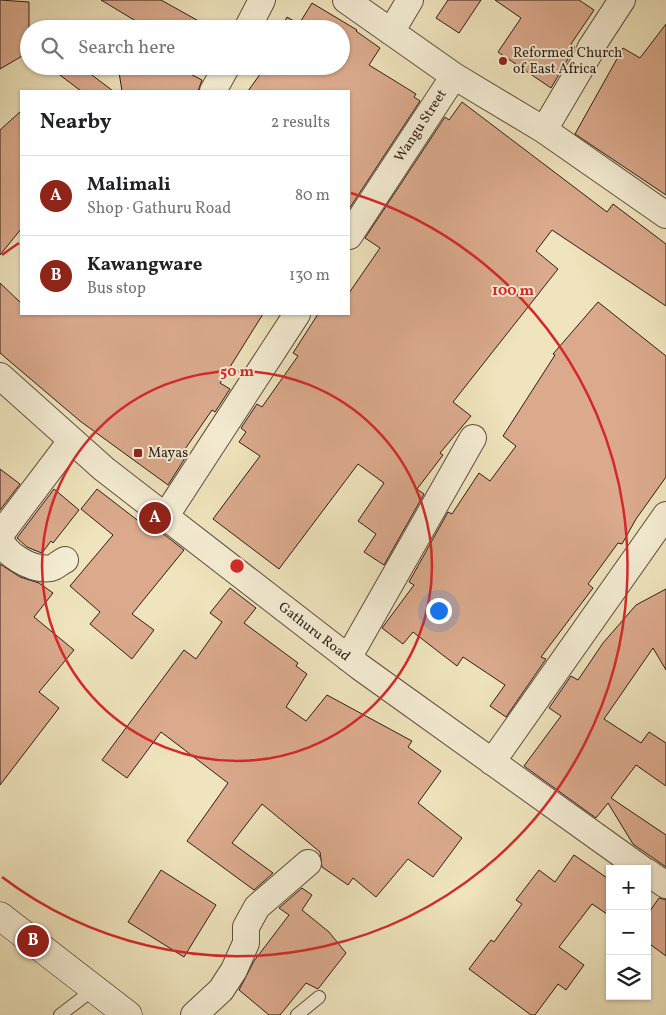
<!DOCTYPE html>
<meta charset="utf-8">
<style>
body{margin:0;font-family:Vollkorn,serif;background:#f6f6f6;color:#202124}
.controls{position:absolute;right:15px;bottom:15px;display:grid;overflow:hidden;border-radius:0px;box-shadow:0 1px 4px #0004}
.controls button{width:45px;height:45px;display:grid;place-items:center;padding:0;border:0;border-bottom:1px solid #e0e0e0;background:#fff;color:#202124;font:25px sans-serif}
.you{position:absolute;left:438px;top:610px;width:18px;height:18px;margin:-12px;border:4px solid #fff;border-radius:50%;background:#1a73e8;box-shadow:0 0 0 8px #1a73e833}
.badge{display:grid;place-items:center;width:32px;height:32px;border-radius:50%;background:#8f2418;color:#fff;font-size:16px;font-weight:700}
.pin{position:absolute;translate:-50% -50%;border:2px solid #fff;box-shadow:0 1px 5px #0006}
.list{margin:0;padding:0;list-style:none}
h2{display:flex;justify-content:space-between;align-items:center;height:65px;margin:0;padding:0 20px;font-size:21px}
h2 small{font-size:16px;font-weight:400;color:#757577}
.list li{display:grid;grid-template-columns:32px 1fr auto;gap:15px;align-items:center;box-sizing:border-box;height:80px;padding:0 20px;border-top:1px solid #e0e0e0}
.list b{display:block;font-size:19px;white-space:nowrap}
.list p{margin:0;font-size:16px;white-space:nowrap;color:#757577}
.list em{font-size:16px;font-style:normal;color:#757577}
.icon{flex:none;width:28px;height:28px;fill:none;stroke:currentColor;stroke-width:2;stroke-linecap:round;stroke-linejoin:round}
.map{position:relative;flex:none;width:666px;height:1015px;overflow:hidden}
.search{position:absolute;background:#fff;box-shadow:0 1px 4px #0004;left:20px;top:20px;width:330px;height:55px;display:flex;align-items:center;gap:12px;box-sizing:border-box;padding:0 18px;border-radius:28px;color:#757577;font-size:19px}
.panel{position:absolute;background:#fff;box-shadow:0 1px 4px #0004;left:20px;top:90px;width:330px;height:225px;border-radius:0px}
.map>svg:first-child{display:block}
.building{fill:#dbaa8d;stroke:#2e1d17}
.lines{fill:none;stroke-linecap:round;stroke-linejoin:round}
.service-casing{stroke:#5e4f40;stroke-width:14}
.minor-casing{stroke:#5e4f40;stroke-width:28}
.secondary-casing{stroke:#2e1d17;stroke-width:29}
.service{stroke:#f5edd4;stroke-width:12}
.minor{stroke:#f5edd4;stroke-width:26}
.secondary{stroke:#f5edd4;stroke-width:28}
.ring{fill:none;stroke:#d62828;stroke-width:2.5}
.poi-dot{fill:#8f2418;stroke:#f5edd4;stroke-width:2}
.labels{text-anchor:middle;dominant-baseline:central;stroke-width:4;stroke-linejoin:round;paint-order:stroke}
.poi-label{font-size:14px;fill:#2e1d17;stroke:#f5edd4;text-anchor:start}
.street-label{font-size:14px;fill:#2e1d17;stroke:#f5edd4}
.centre{fill:#d62828;stroke:#f5edd4;stroke-width:2.5}
.ring-label{font-size:15px;text-anchor:middle;font-weight:bold;fill:#d62828;stroke:#f5edd4;stroke-width:4;stroke-linejoin:round;paint-order:stroke}
</style>
<div class="map">
<svg width="666" height="1015" viewBox="0 0 666 1015">
<rect width="100%" height="100%" fill="#efe4bd"/>
<filter id="stains"><feTurbulence type="fractalNoise" baseFrequency=".004" numOctaves="4"/><feColorMatrix values="0 0 0 0 .2 0 0 0 0 .09 0 0 0 0 .02 0 0 0 .5 -.17"/></filter>
<radialGradient id="worn" r=".72"><stop offset=".6" stop-color="#630" stop-opacity="0"/><stop offset="1" stop-color="#630" stop-opacity=".3"/></radialGradient>
<!-- building -->
<path class="building" d="M0,0L29,2V52L0,69Z
M101,0H161L213,29H149Z
M448,0H481L459,33L436,18Z
M495,0H579L594,10L571,44L575,47L551,88L498,52L521,18Z
M312,3L357,30L356,31L380,48L369,65L416,94L414,97L420,101L349,209V91H248L266,66H341V29H281L287,17L299,24Z
M666,24V195L575,134L623,48L640,58Z
M48,66H80L113,91H81Z
M118,66H175L202,80L198,91H122Z
M462,102L607,212L613,204L666,244V306L552,230L536,251L558,269L453,402L471,416L440,453L443,455L417,489L424,494L384,565L364,552L376,534L358,521L384,483L358,464L279,569L213,519L260,456L239,442L246,432L241,428L257,404L262,407L298,356L293,353L318,314H349V293L380,248L365,238L445,117L449,120Z
M21,111V229L0,255V130Z
M0,283L21,303V314H263L220,383L230,389L215,412L212,410L183,452L187,455L168,485L80,421L0,353Z
M598,302L666,356V477L636,519L622,544L618,543L588,584L593,588L541,657L546,659L506,717L490,706L505,685L463,657L457,666L413,632L403,644L382,628L414,585L409,582L448,512L452,514L479,473L490,481L516,446L503,436L555,355L553,354Z
M0,469L20,484L0,510Z
M54,489L79,510L53,543L51,541L42,553L39,552L27,547L17,538Z
M97,489L145,526L148,522L184,550L132,614L154,630L132,659L90,624L100,612L70,586L113,535L81,509Z
M0,564L20,577L39,583L53,593L34,617L74,650L39,692L59,708L0,785Z
M230,588L256,608L244,623L298,663L296,666L307,674L286,707L306,721L327,695L412,741L408,747L441,771L418,803L462,838L433,877L408,859L376,897L353,878L348,885L322,867L320,852L262,804L232,843L273,873L254,890L187,841L228,783L161,732L127,778L102,760L184,650L196,659L222,622L210,613Z
M666,589V670L653,648L604,719L641,743L649,732L666,743V786L636,765L611,798L666,835V867L633,844L608,803L596,818L524,766L561,716L549,708L571,676L578,680L603,643L636,605Z
M574,855L610,880V916L592,904L559,947L584,965L566,990L558,984L535,1015H531L469,969L491,940L494,942L522,904L516,900L539,870L555,882Z
M161,870L216,905L184,957L128,922Z
M302,888L312,895L302,910L329,932L346,953L318,989L306,983L280,1015H269L239,990L254,961L289,915L279,908Z
M659,898L666,900V956L647,942V915Z"/>
<g class="lines">
<defs>
<path id="service" d="M60,1015L94,989
M297,1015L319,997"/>
<path id="minor" d="M346,0L454,76L349,236
M247,29L262,0
M391,32L410,0
M454,76L544,130L666,215
M213,91L227,66
M544,130L590,52V49L622,0
M0,376L104,469L360,667L642,869
M165,517L297,314
M65,560C60,562 56,567 51,568C32,571 2,554 0,535L71,441
M348,658L473,438
M492,762L666,515
M647,872L666,885
M194,1015L221,990L234,970L246,943V927L257,907L308,863"/>
<path id="secondary" d="M0,916L128,1015"/>
</defs>
<!-- service casing -->
<use href="#service" class="service-casing"/>
<!-- minor casing -->
<use href="#minor" class="minor-casing"/>
<!-- secondary casing -->
<use href="#secondary" class="secondary-casing"/>
<!-- service -->
<use href="#service" class="service"/>
<!-- minor -->
<use href="#minor" class="minor"/>
<!-- secondary -->
<use href="#secondary" class="secondary"/>
</g>
<!-- distance rings -->
<g class="ring">
<circle cx="237" cy="566" r="195"/>
<path d="M2 255A390 390 0 0 1 19 243M351 193A390 390 0 1 1 2 877"/>
</g>
<!-- markers -->
<g class="poi-dot">
<circle cx="503" cy="61" r="5"/>
<rect x="133" y="448" width="10" height="10" rx="2.5"/>
</g>
<g class="labels">
<!-- poi labels -->
<g class="poi-label">
<text x="513" y="53">Reformed Church<tspan x="513" dy="16">of East Africa</tspan></text>
<text x="148" y="453">Mayas</text>
</g>
<!-- street labels -->
<g class="street-label">
<text transform="translate(421 126) rotate(-57)">Wangu Street</text>
<text transform="translate(314 632) rotate(38)">Gathuru Road</text>
</g>
</g>
<circle cx="237" cy="566" r="8" class="centre"/>
<g class="ring-label">
<text x="513" y="295">100 m</text>
<text x="237" y="376">50 m</text>
</g>
<rect width="100%" height="100%" filter="url(#stains)"/>
<rect width="100%" height="100%" fill="url(#worn)"/>
</svg>
<div class="controls">
<button>+</button>
<button>−</button>
<button><svg class="icon" aria-label="layers" viewBox="0 0 24 24"><path d="M12 4l9 5-9 5-9-5zM3 14l9 5 9-5"/></svg></button>
</div>
<div class="you"></div>
<div class="pin badge" style="left:155px;top:518px">A</div>
<div class="pin badge" style="left:33px;top:941px">B</div>
<div class="search"><svg class="icon" aria-label="search" viewBox="0 0 24 24"><circle cx="10" cy="10" r="6"/><path d="M15 15l6 6"/></svg>Search here</div>
<section class="panel">
<h2>Nearby<small>2 results</small></h2>
<ul class="list">
<li><span class="badge">A</span><div><b>Malimali</b><p>Shop · Gathuru Road</p></div><em>80 m</em></li>
<li><span class="badge">B</span><div><b>Kawangware</b><p>Bus stop</p></div><em>130 m</em></li>
</ul>
</section>
</div>
